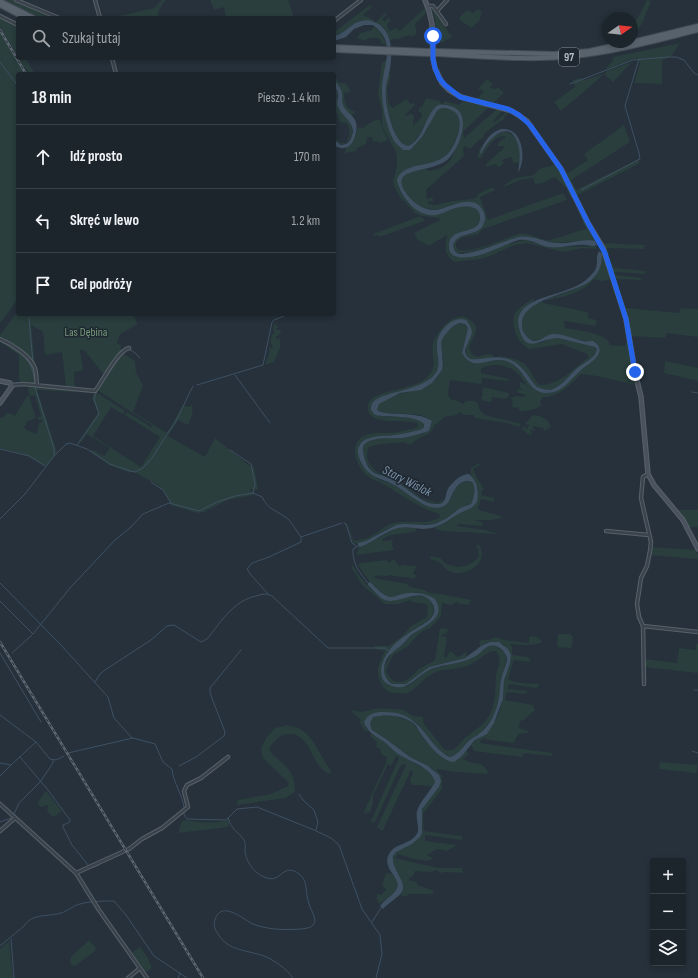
<!DOCTYPE html>
<html lang="pl">
<meta charset="utf-8">
<style>
body{margin:0;font-family:"Sofia Sans Condensed",sans-serif;background:#252d34;color:#f1f3f6}
.controls{position:absolute;right:12px;bottom:12px;display:grid;overflow:hidden;border-radius:4px;box-shadow:0 2px 6px #0003}
.controls button{width:36px;height:36px;display:grid;place-items:center;padding:0;border:0;border-bottom:1px solid #3a4248;background:#1c252c;color:#f1f3f6;font:20px sans-serif}
.compass{position:absolute;left:602px;top:12px;width:36px;height:36px;border-radius:50%;background:#1c252c;box-shadow:0 2px 6px #0003;rotate:76deg}
.stop{position:absolute;width:12px;height:12px;margin:-9px;border:3px solid #2563eb;border-radius:50%;background:#fff}
.stop.end{background:#2563eb;border-color:#fff;box-shadow:0 1px 4px #0008}
.list{margin:0;padding:0;list-style:none}
h2{display:flex;justify-content:space-between;align-items:center;height:52px;margin:0;padding:0 16px;font-size:17px}
h2 small{font-size:13px;font-weight:400;color:#a0a5a9}
.list li{display:grid;grid-template-columns:26px 1fr auto;gap:12px;align-items:center;box-sizing:border-box;height:64px;padding:0 16px;border-top:1px solid #3a4248}
.list b{display:block;font-size:15px;white-space:nowrap}
.list em{font-size:13px;font-style:normal;color:#a0a5a9}
.icon{flex:none;width:22px;height:22px;fill:none;stroke:currentColor;stroke-width:2;stroke-linecap:round;stroke-linejoin:round}
.map{position:relative;flex:none;width:698px;height:978px;overflow:hidden}
.search{position:absolute;background:#1c252c;box-shadow:0 2px 6px #0003;left:16px;top:16px;width:320px;height:44px;display:flex;align-items:center;gap:10px;box-sizing:border-box;padding:0 14px;border-radius:4px;color:#a0a5a9;font-size:15px}
.panel{position:absolute;background:#1c252c;box-shadow:0 2px 6px #0003;left:16px;top:72px;width:320px;height:244px;border-radius:4px}
.map>svg:first-child{display:block}
.green{fill:#293e3d}
.water{fill:#3e5062}
.lines{fill:none;stroke-linecap:round;stroke-linejoin:round}
.stream{stroke:#3e5062;stroke-width:1}
.street-casing{stroke:#58616a;stroke-width:4.5}
.secondary-casing{stroke:#58616a;stroke-width:5.5}
.primary-casing{stroke:#434c55;stroke-width:6}
.street{stroke:#3a434c;stroke-width:2.5}
.secondary{stroke:#49525e;stroke-width:3.5}
.primary{stroke:#58626c;stroke-width:4}
.rail-casing{stroke:#5d6772;stroke-width:2.5}
.rail{stroke:#1f2831;stroke-width:1;stroke-dasharray:3;stroke-linecap:butt}
.primary-bridge-casing{stroke:#434c55;stroke-width:6;stroke-linecap:butt}
.primary-bridge{stroke:#58626c;stroke-width:4}
.route{stroke:#2563eb;stroke-width:5}
.labels{text-anchor:middle;dominant-baseline:central;stroke-width:3;stroke-linejoin:round;paint-order:stroke}
.shield{fill:#1f2831;stroke:#89919a;stroke-width:1}
.shield-label{font-size:11px;font-weight:bold;fill:#b6bec7}
.park-label{font-size:12px;fill:#779a7c;stroke:#1f2831}
.water-label{font-size:13px;font-style:italic;fill:#7a91a7;stroke:#1f2831}
</style>
<div class="map">
<svg width="698" height="978" viewBox="0 0 698 978">
<rect width="100%" height="100%" fill="#26313b"/>
<!-- green -->
<path class="green" d="M2,0H14L56,18H40Z
M162,0H166C162,4 157,12 158,18H111L154,8Z
M210,0H288L294,18H226L224,7L214,10Z
M647,0L651,1L642,24L635,34H632V28Z
M370,5L372,7L363,15L374,20V22C354,15 350,32 334,36V31L341,27Z
M431,7L452,37L443,42H440L437,37L435,19Z
M425,8L426,13L415,24L417,33L412,37L410,35L397,39L395,38L390,41L384,28L375,23L385,13L387,14L382,19L385,22L388,18L391,20L387,24L389,31L396,28L400,31Z
M478,9L482,12L479,21L471,28L460,20L459,18L467,10L473,13Z
M0,17L18,26V58L26,59L35,74H30L22,65L0,27Z
M374,26L382,34L386,45L381,43L380,39C373,37 370,37 364,41L361,39H357L360,33L372,30Z
M0,32L25,74H18V299L0,323Z
M680,43L672,55L662,61V84L634,83L640,63L638,58L633,59L608,69L606,68L613,60V57Z
M387,59L382,82L387,124L407,150L427,129L433,115L440,108C472,103 458,147 443,158C432,166 417,165 405,170L398,185C400,192 407,206 416,208C421,210 441,212 446,211C455,209 475,200 480,213C481,217 480,222 478,225C473,230 466,230 461,233C457,235 453,239 449,242L450,251L455,256L525,240L549,247L596,246V249L583,248L563,252L527,243L514,245L490,256L480,259L454,262C443,252 445,249 447,235L429,246L418,240L414,233L440,220L439,218L423,216L416,214L400,197L395,188L393,182L397,166V158L396,152L382,126V110L378,94L382,63Z
M629,63H631L613,82L604,74L578,97L561,111L554,102L575,87L574,84L572,81L580,78L584,80L604,74L607,71Z
M390,67L389,74L391,75L387,89L389,104L392,108L407,99L410,104L414,103L415,105L405,115L407,116L411,113L414,116L413,126L421,118L422,114L418,111L420,107H422L426,98L440,101L441,104C425,110 425,139 408,146C392,142 385,102 386,88C386,81 389,74 390,67Z
M334,75L340,83H345L348,86L351,92L344,93C345,104 345,108 356,112L351,116L345,110L342,103L341,89L334,79Z
M487,79L493,84L490,87L495,89L498,87L504,93L493,103L477,99L484,91L478,89Z
M334,86C340,96 335,100 338,107C340,112 345,115 348,119C355,128 353,141 342,145L334,140V138L342,143H345C350,137 351,130 347,123L340,122L334,105Z
M445,101L459,105L463,101L489,107L463,132L464,138L497,109L502,111L493,121L495,122L506,112L509,113L504,117L505,119L499,122L484,134V137L479,140L470,149L465,146L463,149L464,156L426,190L427,199L432,197L434,202L428,201V204L435,205L452,201L473,199L477,197L478,194L493,187L495,190L480,197L488,220L563,193L567,200L483,229C482,230 479,233 478,234C472,237 455,236 456,246C457,260 507,238 515,235C529,230 535,239 547,240C554,240 577,231 586,229L580,215L582,214L593,232L596,243L590,240L557,243L523,236L472,252L457,253C443,239 469,235 478,231L485,216L474,203C455,200 444,212 429,209C425,208 421,207 417,205C410,200 396,186 403,177C407,171 419,170 426,169L429,171C434,170 440,169 444,166C457,158 459,132 463,117L447,105L442,104Z
M378,119L380,120C381,130 385,131 388,140L380,143L378,141L374,142L371,137H367L366,144L357,148L356,151L345,153L344,152L346,151L345,148L355,138L358,127L363,128L368,124Z
M624,125L630,142L571,180L576,190L638,159L640,163L576,196L565,173L566,172L568,173L588,160L584,154Z
M503,132C519,131 521,152 519,164L516,162L515,164L513,162V160L511,157L502,160L504,163L499,167L496,164L486,167V164L504,148V146H497L499,142L505,138V136C492,136 487,150 480,159L477,157L481,146H483L480,152H482C487,142 492,135 503,132Z
M553,159L565,179L573,198H571L566,187H565L555,177L543,183L535,184L533,178L520,180L504,187L503,186L515,178L534,175L539,169L554,165L551,160Z
M418,217H422L425,221L379,237L378,235L374,236L373,234Z
M602,243L645,245L644,249L607,248L609,254L607,255Z
M600,248H602L612,279L602,281L594,279C583,293 566,296 549,300L548,299L570,291L586,283L597,274L602,254Z
M609,262L612,263L614,268L646,271L645,274L615,272L616,275L642,278L641,280L615,279Z
M533,298L534,301C517,310 514,327 527,342L541,343L552,338H558L595,347L597,349C596,357 586,362 580,366C570,373 565,384 553,389C547,391 543,389 537,387C523,370 523,362 498,357L499,356C510,357 523,360 529,369C533,375 535,381 540,385C560,385 574,368 589,357L587,354L562,344L529,349C518,344 511,327 514,316C516,308 527,303 533,298Z
M542,300L543,303L588,312V318L596,320V326L564,321L565,328C577,330 608,333 610,345L625,346L627,338H628L636,385L597,376L581,374C571,384 558,398 543,397L540,402L542,404C537,410 527,411 520,411L518,407L513,408L512,403L513,400L510,398L516,396L523,397L526,395L516,392L518,389L522,390L520,387V382L525,384L529,388C525,383 522,377 517,373C508,365 491,362 481,369V373L509,379L508,381L482,378L481,384L450,380L448,394L450,399L458,401L463,404C467,400 471,400 477,402L480,410L485,415L521,424L519,427L507,423L475,418L474,415H464L459,412L457,415L444,417L437,424L434,425C432,435 426,434 418,439C415,440 413,443 410,445L404,442C395,444 374,443 368,448L367,457L369,463L377,472L397,481L422,498L437,503L446,499C436,516 402,484 391,479C384,476 378,476 372,470C367,467 361,450 364,445C371,436 393,439 403,438C412,436 420,434 429,431L432,422C423,408 388,418 377,410V406C390,388 421,398 437,377C439,374 442,371 443,367C445,359 440,350 441,342C443,332 454,324 463,323L468,328L462,353C473,374 489,356 506,361C519,365 521,375 530,383C549,403 562,389 577,373C581,370 586,367 589,364C593,359 596,354 599,349L589,341C581,342 565,335 555,335C548,334 542,342 535,341C523,339 518,322 524,313C528,307 536,304 542,300Z
M626,308L679,313L680,308L698,309V337L667,333L665,338L630,336L624,309Z
M18,311V314H132L138,324L120,334L117,343L121,345L120,353L104,375L85,351L80,350L83,370L74,372L75,388L66,386L62,352L45,355L43,332L31,325L35,365L31,360L0,338V335Z
M463,316C484,326 475,332 469,347L471,353L477,357L488,354L493,355L494,357C485,358 475,363 468,358C463,350 468,334 469,324L453,321L437,348L439,366L435,374L428,381L423,384L377,399L375,415C389,418 413,414 424,424V427L422,429L399,435L373,437L359,444L361,464L380,480L395,485L420,502L439,507C442,505 448,503 450,500C452,498 452,493 454,491C458,483 468,477 475,485L474,499L471,504L460,508L447,518L435,524L391,527L366,541L355,544L353,542L347,525H348L353,539L355,541C361,539 368,539 373,535C380,531 386,525 394,523C408,519 428,526 440,517L439,514C419,508 403,496 385,485C379,482 372,480 366,475C356,465 348,444 364,436C373,431 387,434 398,432C404,431 410,429 416,428L418,426L417,423C402,419 380,425 369,414C368,410 367,406 369,402C376,390 411,390 425,379C440,366 430,358 433,343C433,340 436,337 437,335C444,324 450,318 463,316Z
M274,323L278,327L276,330H280L281,333L276,337V339L280,338V348L274,362L265,365L270,351L269,346L271,348L273,347L270,342L272,334L275,333L273,330Z
M0,339C11,345 27,355 33,366C35,371 35,377 36,382L34,384L21,382L20,380H19V355L0,342Z
M123,353L135,361L136,372L143,386L133,412L167,433L183,405L189,407L191,404C194,412 192,417 188,425L178,420L168,436L205,457L215,438L251,467L254,466L258,489L256,490L250,489V491L255,492L254,495L228,500L204,512L197,513L170,505V502L163,490L158,485L134,472H128L109,465L91,452L92,450L89,449L95,451L104,456L110,448L87,434L81,442L78,443L98,413L92,398L94,393L37,390L57,452L46,466L26,455L0,448V418H2L8,413L10,414L11,413L15,416L27,396H29L36,418L26,422V425L24,428L29,431L37,434L39,423L42,422L41,419L39,420L37,417L41,416L35,395L30,396L28,390L29,386L95,393L99,394L125,411L123,414L111,407L93,436L141,467L160,437L125,415L127,412L151,427L153,426L97,390Z
M665,361L698,368V381L664,373Z
M483,387L509,393V396L506,399L492,397L491,402L483,401L481,398L483,395L482,393Z
M533,415C542,416 547,418 551,426L548,429L544,431L543,428L534,426L532,428L535,429L533,431L530,430L532,434L531,435L526,433L525,431L521,429L524,426L527,429L529,425L525,424Z
M479,463L480,465L473,469L477,478L484,489L482,491L481,495L494,498V502L481,499L478,507L479,510L504,517L492,520H475L483,523L482,526L458,524L457,526L485,530L499,534L443,531L436,529L435,527C446,524 451,516 461,512C470,508 470,510 477,502L478,488L471,476V468Z
M678,510H698V527H689L685,519Z
M407,526L417,528L415,532L391,535L382,539L383,541L393,540L392,546L394,550L356,555L359,548L397,528Z
M477,545H479C490,562 467,577 451,572C446,570 443,565 439,562C436,561 433,560 430,559V556L440,558L446,564L458,567L468,565L475,561L479,556L478,549L476,547Z
M651,547L696,550L698,554V559L650,555Z
M386,560L390,563L392,560H395L400,567L402,565L417,566L413,573L414,575H417L414,579C406,576 399,578 391,575C385,577 381,575 375,576L374,578L407,584L410,587L425,590L427,592L431,593L441,594L471,600L469,605L460,604L456,602L451,605L442,603L441,615L437,621L430,628L421,632L412,641L408,646L393,655L386,670L387,674L393,681L401,682L407,680L419,669L435,660L440,628L448,629L447,633L444,634L441,636L447,637L444,656L446,658L450,651L452,652L457,657L462,655L467,650L466,653L468,657L429,667L406,684H392L387,679L384,674V667L392,651L404,644L409,637L419,630L428,625L438,607L420,593C410,592 401,597 392,597C378,597 365,575 358,565L360,563Z
M352,565C356,568 356,572 359,575C364,582 378,598 386,600C400,603 425,586 433,606C435,611 433,616 429,619C423,625 415,628 409,633C395,643 386,652 382,668C377,688 396,685 408,686L428,670L472,658L489,646L494,645L498,647L505,653L507,661L502,676L499,701L493,718L481,733L471,739L458,753L450,757L441,752L414,721L385,712L371,714L366,727L368,731H365L359,722L361,720L353,713L351,710L362,712L378,708L403,710L414,716L423,717L424,724L445,750H453C457,747 460,743 464,739C478,727 490,723 494,702C496,693 495,684 496,675C498,664 503,662 496,651C484,651 478,663 467,666C456,670 444,668 434,673C424,677 416,690 407,693C404,694 399,693 395,693C383,693 377,679 378,668C379,663 382,657 385,651L374,649L375,646H389L403,635L411,626L427,617L428,606C424,601 416,605 410,600L399,604H385L363,586L351,567Z
M558,634H570L573,637L572,647L570,648L558,647L557,644Z
M533,636C537,637 540,638 542,642C533,647 519,644 509,644L512,646V655L528,657L531,661V662L514,660L508,679C515,684 529,683 539,684L538,687L536,688L509,684L508,689L528,691L525,694L507,692L505,700L533,705L535,710L524,720L520,721L519,728L529,731L528,733L518,734L514,743L488,740L485,738L481,740L480,743L552,753V756L524,753L522,757L474,751L471,745C479,736 486,736 493,724C498,717 501,707 503,698C504,692 503,686 504,679C505,674 509,670 510,665C513,654 505,640 493,642C489,642 485,644 481,646L479,643L481,640H488L495,637L504,640L529,643V637Z
M696,644H698V673L644,667V659L677,663L679,648L696,650Z
M379,715L394,716L413,722L424,739L440,755L453,762L461,757L466,750L469,754L463,759L472,763L481,764L488,771L487,774L454,772L437,769V771L442,776V789L423,814L424,831L462,836V840L425,835V841L457,845L447,851L437,849L427,855L434,859C422,863 410,858 398,854L395,858L438,868H462L463,871L462,873L446,872L440,873L437,870L431,872L415,871L413,876L409,878V880L416,882L419,886C425,886 428,890 433,890V894H408L407,896H402L401,894C411,881 388,870 393,857C397,846 415,845 421,834C425,827 419,817 422,809C426,801 434,794 439,787L434,770L428,766L410,757L386,739L372,730L370,724L373,717Z
M288,725C292,727 297,727 300,729C314,736 322,760 332,772L328,774C326,772 323,770 321,768C311,757 307,732 288,734C279,734 274,742 269,748C272,755 274,756 279,760C291,769 295,778 295,792L285,798L237,805L238,800L271,794L288,786L289,783L263,758L261,749L266,738L275,728Z
M372,734L385,742L398,754L427,770L433,777L435,782L433,787L422,785H412L410,781L413,772L411,770L383,830H381L377,827L406,765L404,764L400,767L375,822L373,823L371,821L399,758L396,756L391,766L388,764L373,796V804L370,812L363,814L386,763L387,757L382,755L380,749L376,747L377,742L370,736Z
M660,762L698,765L696,773L659,769Z
M46,791L62,811L53,817L47,811L48,806L46,805L42,807L38,805L39,800Z
M230,819L228,827L178,833L182,821L185,820C199,822 216,825 230,819Z
M386,873L392,874C394,877 397,880 398,883C400,891 385,901 379,904L377,899V894L381,895L385,891L386,889L382,885Z
M89,940L96,948L95,951L75,966L71,965L70,960L71,957Z
M9,941L13,978H0V949Z
M140,947L148,958L152,968L146,972L133,954V952Z"/>
<!-- water -->
<path class="water" d="M369,20C373,22 379,23 382,27C394,38 392,59 389,74C388,79 386,83 386,89C385,102 389,118 394,131C397,137 400,144 408,146C425,139 424,115 438,105C444,104 448,105 453,107C472,114 460,146 450,157C439,171 406,168 402,179C400,184 403,189 406,193C412,202 424,211 436,210C449,208 472,193 482,209C485,213 486,219 484,223C479,238 459,230 453,245C454,248 454,251 457,253C466,258 504,241 515,238C530,233 542,242 557,243C568,244 579,240 590,240L595,241L597,245C592,247 589,245 585,245C573,244 561,249 548,247C539,245 529,238 519,240C502,245 473,263 455,256C451,255 449,251 449,247C449,243 449,239 453,236C461,229 481,232 480,217C480,213 478,209 474,208C461,203 448,212 436,215C417,218 399,196 397,179C407,159 436,170 450,151C457,141 467,116 451,110C445,107 442,107 437,111L422,137L410,150H403C400,147 395,143 393,139C386,125 382,106 382,91C381,67 399,44 373,25H364L354,29L346,37L334,41V36C350,32 350,20 369,20Z
M334,79C337,84 342,88 342,93C343,97 341,101 343,105C346,112 352,114 355,120C359,127 355,142 349,146C344,149 339,149 334,145V140L341,145C345,145 349,143 351,138C358,124 343,118 338,107C336,103 338,99 338,95C337,88 334,87 334,79Z
M501,129C523,127 527,158 518,173C519,165 521,154 518,145C511,118 490,136 482,152L481,154L480,152C485,141 489,133 501,129Z
M599,251L602,254C602,265 599,274 590,281C573,295 513,299 523,331C525,335 529,340 534,341C541,342 546,334 554,334C564,334 574,339 583,341C586,342 589,341 593,341C611,353 587,364 579,372C569,381 562,393 547,393C527,394 526,367 506,361C488,356 474,374 462,353L468,328L465,324L460,323L455,325L451,328L444,336L441,342L443,365L442,370L432,383L421,390L400,393L379,404L377,410C386,417 417,410 432,421L429,431C420,434 412,436 403,438C393,439 371,436 364,445C361,450 366,464 369,468C375,476 384,475 391,479C405,485 421,504 436,504C448,505 444,494 449,487C454,481 461,474 469,474C478,482 479,491 477,502C471,510 468,509 460,513C447,520 439,529 423,529C414,528 407,526 398,528C387,531 375,540 365,545L360,547L358,546V543L366,541L396,525L404,524L426,525L435,524L447,518L460,508L471,504C474,498 476,489 473,483C466,478 458,483 454,491C452,493 452,496 450,499C446,509 436,509 427,506C416,501 406,492 396,486C380,477 366,478 359,457C358,454 357,450 359,446C363,438 373,437 380,436C395,436 408,433 422,429L424,427V424C413,414 389,418 375,415L371,410C371,408 371,405 372,404C378,391 421,392 435,374C442,364 436,356 437,345C437,332 452,315 466,320C477,334 470,335 465,350C466,363 477,359 486,358C494,357 502,357 508,359C523,364 528,377 537,387C543,389 548,391 553,389C565,384 570,373 580,366C586,362 596,357 597,349L595,347L558,338C540,338 526,356 519,328C512,302 548,297 564,291C572,288 582,284 588,278C603,265 593,262 599,251Z
M370,582C376,588 382,595 390,597C394,597 398,595 402,594C411,592 420,592 429,596C432,597 435,598 436,601C447,619 420,628 410,636C408,638 406,641 404,643C395,652 386,653 384,669C384,676 387,680 392,684H406L429,667L465,658L481,646L490,642H499L508,649L511,655L510,664L504,680L503,699L494,723L487,734L475,740L461,757L454,762C441,761 428,744 421,734C418,730 416,724 412,722C401,715 385,714 373,717L370,724L372,730L386,739L410,757L428,766L439,775L441,781L439,787L422,809V833L420,837L412,844L396,852L393,856C391,870 408,882 402,892C400,896 387,904 383,909L380,906C385,899 394,895 397,888C402,878 381,869 389,854C395,843 409,845 416,835C421,829 415,819 417,811C420,801 430,792 435,782C431,767 410,762 398,754C392,750 389,745 383,741C374,735 368,733 364,722C368,714 374,712 382,712C409,711 418,724 433,743C438,748 442,754 450,757C459,754 463,746 470,740C473,737 477,736 480,733C491,725 497,710 499,697C500,690 500,682 502,676C503,671 506,666 507,661C508,653 498,643 489,646C483,649 478,656 472,658C460,664 446,664 434,668C417,673 407,697 386,683C382,681 381,675 381,670C381,664 385,656 389,651C393,644 403,637 409,633C418,626 442,618 432,603C419,584 396,609 381,598C376,594 372,589 368,585V583Z"/>
<g class="lines">
<!-- stream -->
<path class="stream" d="M0,62L18,86
M570,84L633,60L668,57H676L684,60L694,73L698,75
M581,190L640,159L639,153L625,106L639,59
M29,318L33,363
M4,342C23,355 32,358 35,383
M128,349L134,352L140,358
M235,375L270,423
M197,385L263,365L272,322L274,320L289,314
M35,387L54,449V455
M97,390L122,354
M692,392L698,393
M167,434L175,423L193,386
M77,445L99,414L94,399L96,393
M0,449L29,456L45,466
M230,450L251,464L255,484L253,493
M151,482L163,490L171,503
M0,519L25,494L54,456L66,444L70,443L87,449L110,464L130,471L135,472L143,468L152,458L166,436
M344,523L346,524L352,543L356,546
M358,546L353,549C352,563 359,572 368,583
M0,583L60,644L108,697L114,718L132,738
M268,594L251,575L247,569L252,563L269,557L301,542V538
M0,601L33,634L70,588L115,540L131,527L143,514L169,503L199,511L217,502L235,496L253,493L262,497C269,511 277,510 288,519C293,524 296,531 301,537L342,523
M0,653L41,722
M12,653L32,635
M95,682L100,674L105,670L151,640L167,626L174,625L201,642L207,639C221,622 233,601 256,596C262,594 266,593 272,596L328,648H385L389,651
M694,690H698
M0,715L36,742L50,759L56,760L64,756
M692,751L698,753
M68,753L133,738L155,744L163,762L172,769C173,782 182,794 184,807C184,812 183,815 187,819L226,820L237,809L257,807L314,830L331,838L339,845L362,909L380,935L382,954L376,978
M20,757L48,790L70,820V822L63,825V827L72,845L89,866
M0,763L11,765L36,742
M179,766L196,757L224,736L225,732L210,693V688L241,650
M0,776L11,765
M299,794L303,800L314,810L318,822L316,830
M14,814L19,803L40,782L53,763V760
M228,818C232,831 237,830 244,840C246,843 245,848 245,852C247,864 256,875 267,878C276,881 280,874 286,871C290,869 294,871 298,873C308,880 305,889 308,900C309,907 314,913 315,920C314,928 308,928 301,929C285,930 269,930 253,924C245,920 237,913 228,911C223,910 218,912 216,917C213,923 214,929 218,934C228,951 247,950 264,956C274,960 287,969 293,978
M0,822L11,818
M91,868L99,865
M372,922L381,908
M11,939L14,978
M0,946L24,926C33,913 47,917 61,913C68,911 74,905 80,904C91,901 103,901 114,901L126,915L154,956L187,978
M178,978L180,973"/>
<defs>
<path id="street" d="M16,0L59,18
M95,0L100,18
M428,6H433L446,24
M437,11L447,0
M0,16L18,25
M334,21L361,0
M112,58L116,74
M0,339C11,344 28,354 34,366C37,371 36,379 37,385
M11,385L23,384L95,391C103,381 117,351 129,348
M606,531L649,535
M643,626L698,632
M644,684L643,626L639,617L637,604L641,578L647,566L650,551L651,542L641,498L643,477L648,474
M0,804L76,873L99,910L147,978
M0,831L15,818
M76,873L129,849L142,839L162,828L188,807L184,791L187,785L201,778L228,757
M128,978L140,968"/>
<path id="secondary" d="M425,0L429,11L432,24L433,59L435,68L442,83L449,90L461,97L512,111L527,121L561,169L588,223L603,248L626,319L635,372L641,397L648,474L654,485L683,520L698,549
M0,381L10,383L12,386L0,403"/>
<path id="primary" d="M0,1L34,18
M0,5L25,18
M632,42L698,26
M334,47L428,51
M334,50L428,54
M436,51L554,54L589,51L631,42
M436,54C482,56 528,61 573,56C615,52 657,40 698,30"/>
</defs>
<!-- street casing -->
<use href="#street" class="street-casing"/>
<!-- secondary casing -->
<use href="#secondary" class="secondary-casing"/>
<!-- primary casing -->
<use href="#primary" class="primary-casing"/>
<!-- street -->
<use href="#street" class="street"/>
<!-- secondary -->
<use href="#secondary" class="secondary"/>
<!-- primary -->
<use href="#primary" class="primary"/>
<defs>
<path id="rail" d="M0,30L26,74
M0,642L203,978"/>
</defs>
<!-- rail casing -->
<use href="#rail" class="rail-casing"/>
<!-- rail -->
<use href="#rail" class="rail"/>
<defs>
<path id="primary-bridge" d="M428,51H436
M428,54H436"/>
</defs>
<!-- primary-bridge casing -->
<use href="#primary-bridge" class="primary-bridge-casing"/>
<!-- primary-bridge -->
<use href="#primary-bridge" class="primary-bridge"/>
</g>
<g class="lines">
<!-- route -->
<path class="route" d="M433,36V59L435,68L439,78L445,85L460,97L508,109L519,115L530,125L561,169L588,223L605,253L626,319L635,372"/>
</g>
<g class="labels">
<!-- shield labels -->
<rect class="shield" x="559" y="48" width="20" height="18" rx="3"/>
<g class="shield-label">
<text x="569" y="57">97</text>
</g>
<!-- park labels -->
<g class="park-label">
<text x="86" y="332">Las Dębina</text>
</g>
<!-- water labels -->
<g class="water-label">
<text transform="translate(407 481) rotate(27)">Stary Wislok</text>
</g>
</g>
</svg>
<div class="controls">
<button>+</button>
<button>−</button>
<button><svg class="icon" aria-label="layers" viewBox="0 0 24 24"><path d="M12 4l9 5-9 5-9-5zM3 14l9 5 9-5"/></svg></button>
</div>
<svg class="compass" viewBox="-18 -18 36 36"><path d="M0-13l5 13h-10z" fill="#e53935"/><path d="M0 13l5-13h-10z" fill="#a0a5a9"/></svg>
<div class="stop" style="left:433px;top:36px"></div>
<div class="stop end" style="left:635px;top:372px"></div>
<div class="search"><svg class="icon" aria-label="search" viewBox="0 0 24 24"><circle cx="10" cy="10" r="6"/><path d="M15 15l6 6"/></svg>Szukaj tutaj</div>
<section class="panel">
<h2>18 min<small>Pieszo · 1.4 km</small></h2>
<ul class="list">
<li><svg class="icon" aria-label="ahead" viewBox="0 0 24 24"><path d="M12 20V5M6 11l6-6 6 6"/></svg><div><b>Idź prosto</b></div><em>170 m</em></li>
<li><svg class="icon" aria-label="left" viewBox="0 0 24 24"><path d="M17 20v-9H6M10 6l-5 5 5 5"/></svg><div><b>Skręć w lewo</b></div><em>1.2 km</em></li>
<li><svg class="icon" aria-label="arrive" viewBox="0 0 24 24"><path d="M6 21V4h12l-3 4 3 4H6"/></svg><div><b>Cel podróży</b></div></li>
</ul>
</section>
</div>
